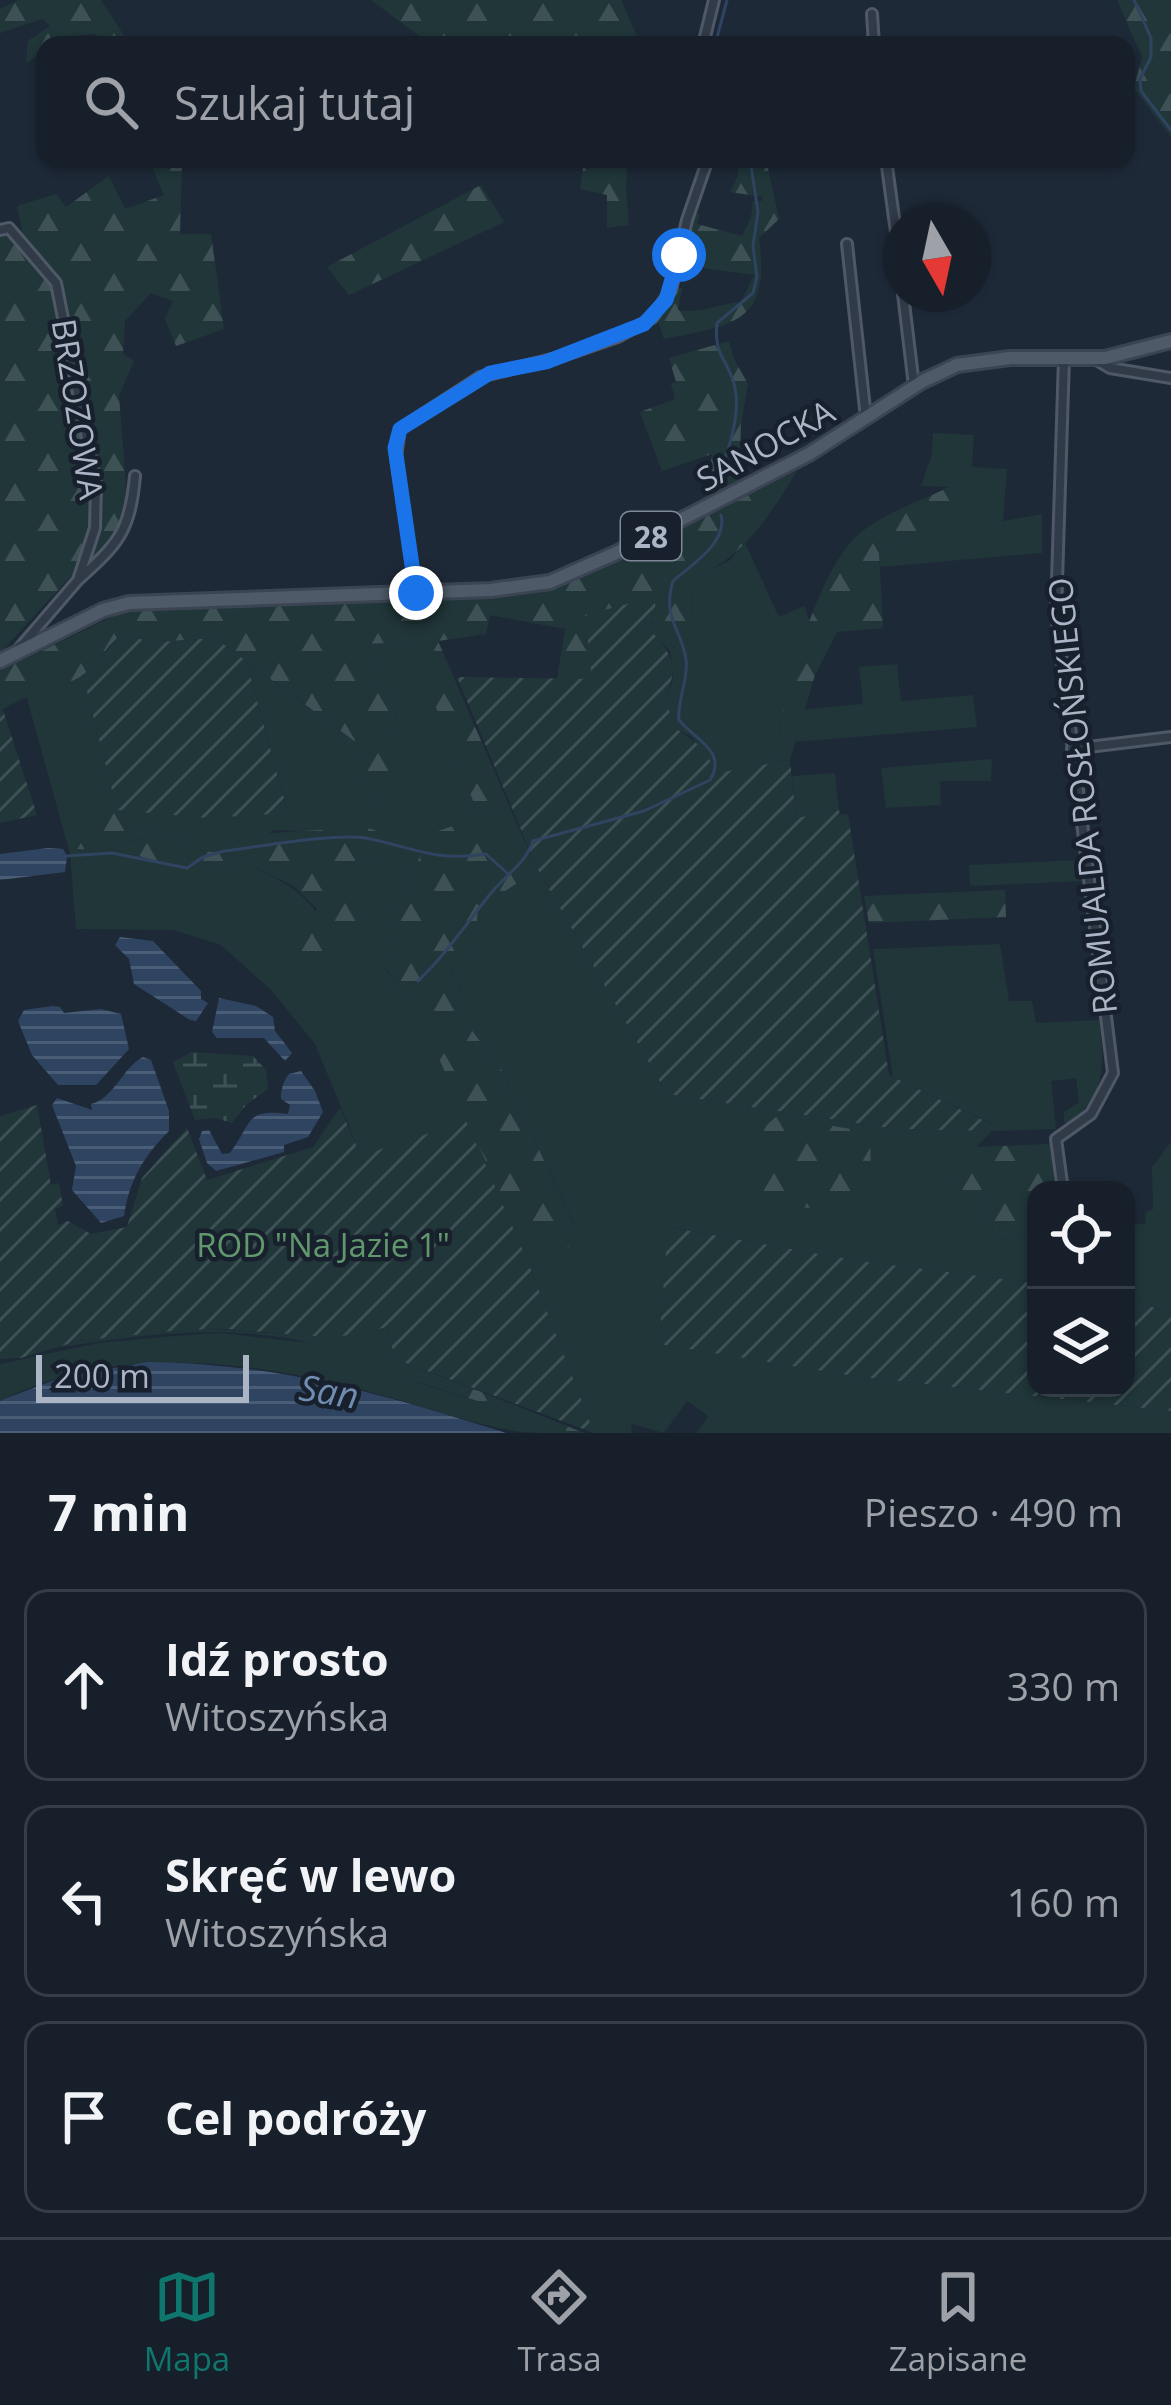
<!DOCTYPE html>
<html lang="pl">
<meta charset="utf-8">
<style>
body{margin:0;font-family:"Open Sans",sans-serif;background:#232c36;color:#f1f3f6}
.controls{position:absolute;right:36px;bottom:36px;display:grid;overflow:hidden;border-radius:24px;box-shadow:0 3px 9px #0004}
.controls button{width:108px;height:108px;display:grid;place-items:center;padding:0;border:0;border-bottom:3px solid #353d47;background:#161f2a;color:#f1f3f6;font:60px sans-serif}
.compass{position:absolute;left:883px;top:204px;width:108px;height:108px;border-radius:50%;background:#161f2a;box-shadow:0 3px 9px #0004;rotate:171deg}
.scale{position:absolute;left:36px;bottom:30px;width:213px;box-sizing:border-box;padding-left:12px;border:6px solid #abb5c6;border-top:0;font-size:33px;line-height:42px;white-space:nowrap;color:#abb5c6;-webkit-text-stroke:9px #17202c;paint-order:stroke}
.stop{position:absolute;width:36px;height:36px;margin:-27px;border:9px solid #1a73e8;border-radius:50%;background:#fff}
.stop.end{background:#1a73e8;border-color:#fff;box-shadow:0 3px 12px #0008}
.list{margin:0;padding:0;list-style:none}
h2{display:flex;justify-content:space-between;align-items:center;height:156px;margin:0;padding:0 48px;font-size:51px}
h2 small{font-size:39px;font-weight:400;color:#9ea2a8}
.list li{display:grid;grid-template-columns:78px 1fr auto;gap:36px;align-items:center;box-sizing:border-box;height:192px;margin:0 24px 24px;padding:0 24px;border:3px solid #353d47;border-radius:24px}
.list b{display:block;font-size:45px;white-space:nowrap}
.list p{margin:0;font-size:39px;white-space:nowrap;color:#9ea2a8}
.list em{font-size:39px;font-style:normal;color:#9ea2a8}
.icon{flex:none;width:66px;height:66px;fill:none;stroke:currentColor;stroke-width:2;stroke-linecap:round;stroke-linejoin:round}
.map{position:relative;flex:none;width:1171px;height:1433px;overflow:hidden}
.search{position:absolute;background:#161f2a;box-shadow:0 3px 9px #0004;left:36px;right:36px;top:36px;height:132px;display:flex;align-items:center;gap:30px;box-sizing:border-box;padding:0 42px;border-radius:24px;color:#9ea2a8;font-size:45px}
.sheet{height:804px;background:#161f2a}
nav{display:flex;justify-content:space-around;align-items:center;box-sizing:border-box;height:168px;border-top:3px solid #353d47;background:#161f2a;font-size:33px;color:#9ea2a8}
nav a{display:grid;justify-items:center;gap:6px}
nav .on{color:#0f766e}
.map>svg:first-child{display:block}
.grass{fill:#203639;fill-rule:evenodd}
.forest{fill:url(#forest-firs)}
.wetland{fill:url(#wetland-marsh)}
.garden{fill:url(#garden-furrows)}
.water{fill:url(#water-rules)}
.lines{fill:none;stroke-linecap:round;stroke-linejoin:round}
.stream{stroke:#2f4461;stroke-width:3}
.street-casing{stroke:#4f5867;stroke-width:14}
.primary-casing{stroke:#3b4452;stroke-width:18}
.street{stroke:#313b48;stroke-width:8}
.primary{stroke:#4f5a69;stroke-width:12}
.route{stroke:#1a73e8;stroke-width:15}
.labels{text-anchor:middle;dominant-baseline:central;stroke-width:9;stroke-linejoin:round;paint-order:stroke}
.shield{fill:#17202c;stroke:#7f8898;stroke-width:3}
.shield-label{font-size:30px;font-weight:bold;fill:#abb5c6}
.street-label{font-size:33px;fill:#abb5c6;stroke:#17202c}
.park-label{font-size:33px;fill:#61976d;stroke:#17202c}
.water-label{font-size:36px;font-style:italic;fill:#708db1;stroke:#17202c}
</style>
<div class="map">
<svg width="1171" height="1433" viewBox="0 0 1171 1433">
<defs>
<pattern id="forest-firs" width="22" height="20" patternUnits="userSpaceOnUse" patternTransform="scale(3)"><rect width="22" height="20" fill="#203639"/><path d="M5 1l3.5 6h-7zM16 11l3.5 6h-7z" fill="#3e5154"/></pattern>
<pattern id="wetland-marsh" width="20" height="14" patternUnits="userSpaceOnUse" patternTransform="scale(3)"><rect width="20" height="14" fill="#203639"/><path d="M1 5h8M5 5V1M11 12h8M15 12V8" fill="none" stroke="#3e5154"/></pattern>
<pattern id="garden-furrows" width="10" height="10" patternUnits="userSpaceOnUse" patternTransform="scale(3)"><rect width="10" height="10" fill="#203639"/><path d="M-1 1l2-2M0 10L10 0M9 11l2-2" fill="none" stroke="#3e5154"/></pattern>
<pattern id="water-rules" width="6" height="5" patternUnits="userSpaceOnUse" patternTransform="scale(3)"><rect width="6" height="5" fill="#2f4461"/><path d="M0 2.5h6" fill="none" stroke="#4a5d76"/></pattern>
</defs>
<rect width="100%" height="100%" fill="#1e2938"/>
<!-- grass -->
<path class="grass" d="M933,433L974,435L972,467L1007,469L1003,521L1042,514V553L880,567L879,552L886,546L948,528L950,487L921,486L932,454Z
M745,543L779,617L804,606L810,621L780,727L783,761L717,774L692,737L677,729L665,701L673,680L670,651L692,622L693,578L729,561Z
M411,642L479,816L511,810L537,868L667,1094L895,1129L992,1131L994,1125L893,1077L873,949L1000,944L1009,1001H1032L1036,1023L1099,1020C1105,1066 1106,1093 1070,1124L1064,1122V1112L1079,1102L1076,1078L1051,1081L1056,1129L992,1131L936,1189H990L993,1239L1036,1237V1283L859,1261L669,1227L659,1343L853,1376L1171,1411V1433H697L708,1416L687,1401L664,1433L632,1424L631,1433H594L528,1262L361,1156L315,1044L272,991L221,945L173,930L76,929L70,854L26,695L83,676L117,810L288,812L246,661L361,746L373,811H389L396,709L365,644ZM115,813L152,824L126,827L121,843L170,833L195,849L228,855L275,830L320,832L378,856L337,866L333,888L367,922L348,934L332,938C311,898 297,888 256,868L264,861L241,855L236,867L163,863L118,850L77,848ZM419,858L526,877L477,908L474,953L451,969L465,1001L460,1014L502,1071L576,1227L469,1120L419,1014L385,968L402,893Z
M897,664L901,701L973,695L977,727L793,742L805,709L863,704L859,667Z
M992,759L991,781H940L941,805L886,808L881,768Z
M835,773L839,810L796,818L792,776Z
M1080,860L1083,881L970,886L969,865Z
M1171,1142V1313L1126,1299V1226L1146,1223L1145,1213L1153,1209L1152,1167Z
M387,1327L395,1359L589,1433L479,1391L412,1381L503,1409L547,1433C493,1433 447,1413 396,1399C268,1363 124,1338 0,1401V1364L98,1343L174,1336L221,1333L310,1343C225,1323 141,1335 56,1348L78,1341C128,1336 179,1327 229,1330C284,1333 332,1341 387,1327Z"/>
<!-- forest -->
<path class="forest" d="M18,0H101L130,45H100L96,34L67,36L53,45H45V50L26,63L28,41L50,26L42,19L0,33V9Z
M371,0H621L641,45H417L422,38Z
M1117,0H1171V137L1134,88L1142,57Z
M149,159H231L232,163L182,161L180,234H211L224,329L176,346L165,319L173,301L151,293L125,321L123,354L134,361L119,396L126,486L124,522L103,554L83,573L72,575L0,653V234L22,230L17,206L56,194L66,207L109,176L125,209L164,195Z
M628,159L626,188L629,225L607,228V195L580,189L584,160Z
M713,159H766L779,219L759,238C771,323 735,325 664,339L657,318L676,288H682L678,310C699,314 720,304 741,302L754,275L683,265L693,212L700,214L697,224L742,236L751,218L753,201H762V197L730,192L738,176L737,162Z
M481,185L504,222L349,295L327,267Z
M729,341L733,357L748,384L741,423L739,486L706,504L701,498L705,496L712,454L662,471L640,412L675,399L671,384L676,382L669,358Z
M797,471C769,516 744,558 693,578L692,622L670,651L649,630L655,620L593,679H557L565,629L490,615L486,634L438,641L511,810L479,816L410,642L365,644L396,709L390,811L373,812L361,746L215,638L159,642L120,636C105,647 95,668 80,677C55,691 28,693 0,711V671L122,612L491,597L560,587Z
M951,486L948,529L886,546L879,552L883,628L837,632L815,675L790,760L783,761C782,749 779,736 781,724C789,676 822,564 859,534C884,513 921,501 951,486Z
M115,813L162,818L153,824L126,827L122,843L170,833L195,849L228,855L243,835L365,827L398,838L378,856L337,866L334,888L367,922L368,966L357,967L348,934L332,939L311,976L302,973L291,943L317,909L295,887L255,867L263,861L241,855L236,867L163,863L118,850L76,849L83,820Z
M467,821L503,844L527,877L478,908L474,953L451,970L465,1001L460,1014L502,1071L576,1228L568,1248L530,1258L419,1015L385,967L402,893L419,858L421,837Z
M1005,890L1006,917L869,923L864,896Z
M776,1117L870,1132L871,1172L862,1216L763,1201V1128Z
M1049,1144L1057,1145L1070,1190H1036V1237L993,1239L990,1190H935L976,1147Z
M414,1372L479,1391L584,1433H547L503,1409L411,1380Z"/>
<!-- wetland -->
<path class="wetland" d="M192,1052L253,1056L266,1070L268,1089L246,1105L232,1123L215,1118L195,1120L173,1062Z"/>
<!-- garden -->
<path class="garden" d="M654,597L656,610L650,630C674,655 678,667 665,701L677,729L703,748L717,773L790,760L796,818L839,810L840,815L848,814L889,1075L995,1126L992,1131L895,1129L667,1094L537,868L457,677L592,679L585,615Z
M120,636L159,642L215,638L246,661L288,813L209,818L117,810L83,676Z
M3,710L37,815L0,823V711Z
M37,1105L51,1185L59,1183L63,1206L55,1209L58,1225L68,1221L91,1234L127,1227L142,1178L187,1128L207,1180L313,1147L340,1108L361,1156L466,1121L528,1262L594,1433L395,1359L387,1327L355,1335L324,1337L227,1329L182,1330L78,1341L21,1358L0,1359V1116Z
M668,1227L859,1261L1036,1283V1388H1126V1299L1171,1313V1411L853,1376L659,1344Z"/>
<!-- water -->
<path class="water" d="M48,848L63,849L67,856L65,872L0,880V854Z
M120,937L153,941L201,991V999L208,1003L196,1021L190,1020L134,984L129,959L115,945Z
M219,998L256,1006L273,1017L275,1031L292,1053L285,1061L264,1038H217L212,1032Z
M53,1006L60,1007L64,1013L101,1009L121,1014L129,1049L96,1085H58L32,1055L18,1021L24,1010Z
M143,1057L151,1060L169,1111V1131C143,1157 129,1181 124,1216L101,1223L72,1190L76,1166L52,1105L57,1098L92,1110L91,1104C114,1099 122,1068 143,1057Z
M301,1071L315,1091L323,1112L308,1137L284,1145V1152L216,1171L207,1163L199,1139L202,1131L209,1130L222,1154L230,1153C253,1122 245,1108 288,1114L290,1105L281,1099C280,1092 284,1079 289,1074Z
M147,1362C282,1364 378,1393 506,1433H0V1401L7,1398L60,1378Z"/>
<g class="lines">
<!-- stream -->
<path class="stream" d="M1134,0L1151,38V57L1140,79L1141,91L1171,130
M715,45L727,0
M712,494C723,464 742,420 735,388C729,359 713,357 717,323L753,293L757,277L753,246L758,212L750,159
M66,856L112,853L187,868L203,857L224,851C257,847 336,833 365,838C413,847 433,862 486,854L507,873
M418,981C446,954 467,923 491,893C506,875 526,863 533,841L644,811L710,780C728,751 694,739 679,720C677,699 689,680 686,659C681,628 662,619 673,581C691,565 728,543 721,515"/>
<defs>
<path id="street" d="M872,14L874,45
M703,45L714,0
M886,159L901,269
M0,230L9,228L56,283L96,483L95,528L78,580L16,652
M847,244L866,418
M903,294L914,386
M1095,359L1110,368L1171,378
M79,579C119,543 130,531 135,476
M416,592L396,457L400,429L480,377L560,357L618,337L652,318L671,290L687,220L708,159
M1072,749L1171,737
M1063,1190L1056,1139L1091,1114L1113,1073L1056,613L1064,358"/>
<path id="primary" d="M0,661L103,610L129,603L491,590L550,582L616,553L809,454L923,381L957,365L1010,358H1105L1171,341"/>
</defs>
<!-- street casing -->
<use href="#street" class="street-casing"/>
<!-- primary casing -->
<use href="#primary" class="primary-casing"/>
<!-- street -->
<use href="#street" class="street"/>
<!-- primary -->
<use href="#primary" class="primary"/>
</g>
<g class="lines">
<!-- route -->
<path class="route" d="M416,593L395,448L400,429L490,373L546,362L644,324L666,300L679,255"/>
</g>
<g class="labels">
<!-- shield labels -->
<rect class="shield" x="621" y="512" width="60" height="48" rx="9"/>
<g class="shield-label">
<text x="651" y="536">28</text>
</g>
<!-- street labels -->
<g class="street-label">
<text transform="translate(78 409) rotate(81)">BRZOZOWA</text>
<text transform="translate(765 445) rotate(-29)">SANOCKA</text>
<text transform="translate(1082 796) rotate(-96)">ROMUALDA ROSŁOŃSKIEGO</text>
</g>
<!-- park labels -->
<g class="park-label">
<text x="323" y="1244">ROD "Na Jazie 1"</text>
</g>
<!-- water labels -->
<g class="water-label">
<text transform="translate(329 1391) rotate(9)">San</text>
</g>
</g>
</svg>
<div class="controls">
<button><svg class="icon" aria-label="locate" viewBox="0 0 24 24"><circle cx="12" cy="12" r="6"/><path d="M12 2v4M12 18v4M2 12h4M18 12h4"/></svg></button>
<button><svg class="icon" aria-label="layers" viewBox="0 0 24 24"><path d="M12 4l9 5-9 5-9-5zM3 14l9 5 9-5"/></svg></button>
</div>
<svg class="compass" viewBox="-18 -18 36 36"><path d="M0-13l5 13h-10z" fill="#e53935"/><path d="M0 13l5-13h-10z" fill="#9ea2a8"/></svg>
<div class="scale">200 m</div>
<div class="stop" style="left:679px;top:255px"></div>
<div class="stop end" style="left:416px;top:593px"></div>
<div class="search"><svg class="icon" aria-label="search" viewBox="0 0 24 24"><circle cx="10" cy="10" r="6"/><path d="M15 15l6 6"/></svg>Szukaj tutaj</div>
</div>
<section class="sheet">
<h2>7 min<small>Pieszo · 490 m</small></h2>
<ul class="list">
<li><svg class="icon" aria-label="ahead" viewBox="0 0 24 24"><path d="M12 20V5M6 11l6-6 6 6"/></svg><div><b>Idź prosto</b><p>Witoszyńska</p></div><em>330 m</em></li>
<li><svg class="icon" aria-label="left" viewBox="0 0 24 24"><path d="M17 20v-9H6M10 6l-5 5 5 5"/></svg><div><b>Skręć w lewo</b><p>Witoszyńska</p></div><em>160 m</em></li>
<li><svg class="icon" aria-label="arrive" viewBox="0 0 24 24"><path d="M6 21V4h12l-3 4 3 4H6"/></svg><div><b>Cel podróży</b></div></li>
</ul>
</section>
<nav>
<a class="on"><svg class="icon" aria-label="map" viewBox="0 0 24 24"><path d="M3 6l6-2 6 2 6-2v14l-6 2-6-2-6 2zM9 4v14M15 6v14"/></svg>Mapa</a>
<a><svg class="icon" aria-label="directions" viewBox="0 0 24 24"><path d="M12 3l9 9-9 9-9-9zM9 14v-3h6M13 9l2 2-2 2"/></svg>Trasa</a>
<a><svg class="icon" aria-label="saved" viewBox="0 0 24 24"><path d="M7 4h10v16l-5-4-5 4z"/></svg>Zapisane</a>
</nav>
